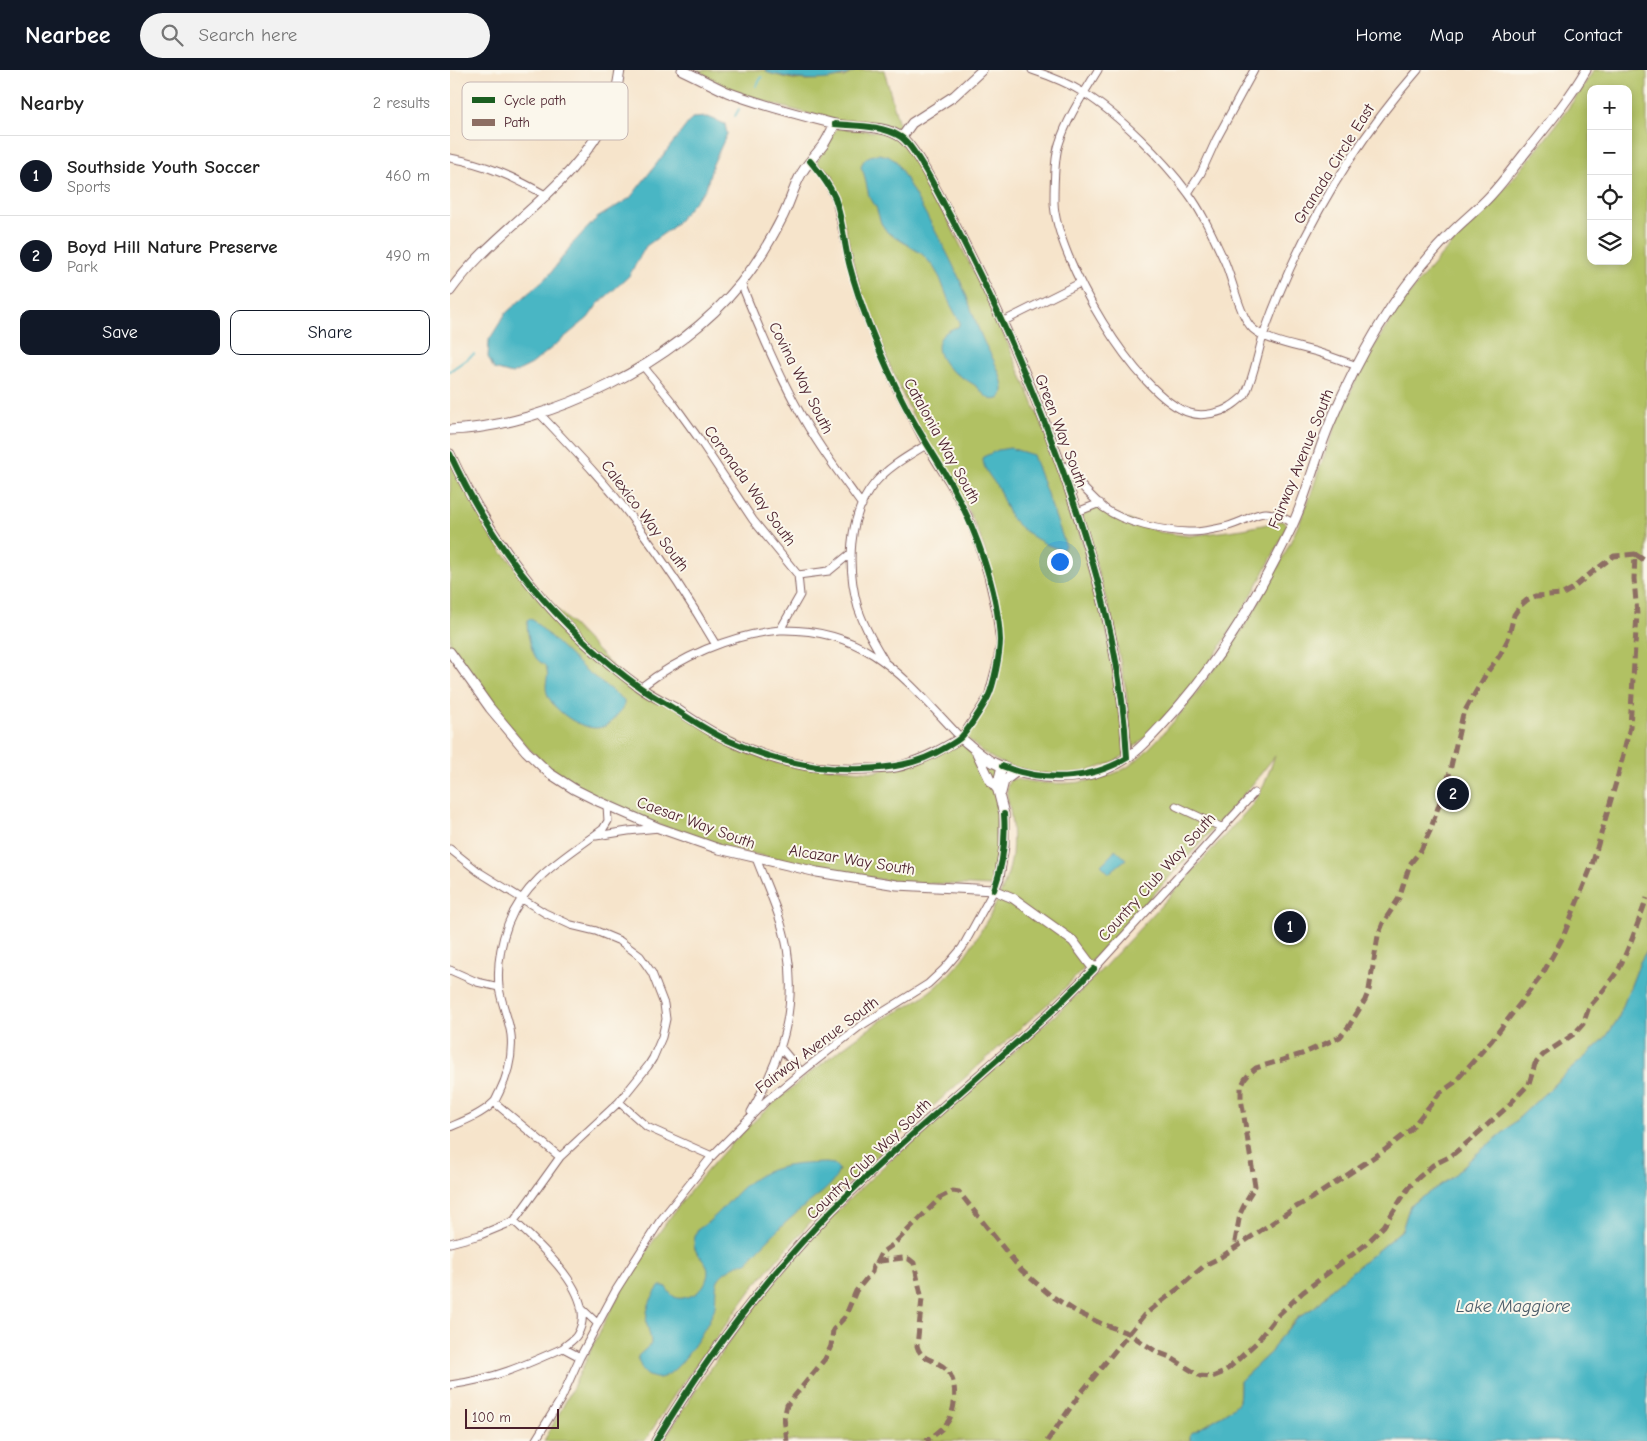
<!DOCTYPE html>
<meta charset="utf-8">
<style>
body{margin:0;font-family:"Comic Neue",sans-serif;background:#f2f2f2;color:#222}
.controls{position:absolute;right:15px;top:15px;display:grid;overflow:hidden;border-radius:10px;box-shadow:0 2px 8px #0003}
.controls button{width:45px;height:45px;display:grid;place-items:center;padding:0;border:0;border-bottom:1px solid #e0e0e0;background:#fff;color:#222;font:25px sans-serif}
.scale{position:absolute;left:15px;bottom:12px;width:94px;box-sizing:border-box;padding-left:5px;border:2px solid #4a1f2b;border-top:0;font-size:14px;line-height:18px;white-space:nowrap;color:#4a1f2b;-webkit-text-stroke:4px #fbf7ec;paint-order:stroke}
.you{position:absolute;left:609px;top:491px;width:18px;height:18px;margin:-12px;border:4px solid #fff;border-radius:50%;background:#1a73e8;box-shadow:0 0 0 8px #1a73e833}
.badge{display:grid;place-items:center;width:32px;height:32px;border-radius:50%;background:#111827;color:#fff;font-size:16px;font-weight:700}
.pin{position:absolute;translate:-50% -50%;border:2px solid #fff;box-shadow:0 1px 5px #0006}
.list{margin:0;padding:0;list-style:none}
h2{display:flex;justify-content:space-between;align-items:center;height:65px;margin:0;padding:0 20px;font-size:21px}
h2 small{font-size:16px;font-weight:400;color:#767676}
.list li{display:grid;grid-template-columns:32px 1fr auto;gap:15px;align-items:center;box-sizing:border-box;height:80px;padding:0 20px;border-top:1px solid #e0e0e0}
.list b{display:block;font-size:19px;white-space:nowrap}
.list p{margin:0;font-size:16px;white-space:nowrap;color:#767676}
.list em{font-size:16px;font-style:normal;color:#767676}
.actions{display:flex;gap:10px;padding:15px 20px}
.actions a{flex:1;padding:11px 0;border:1px solid #111827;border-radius:10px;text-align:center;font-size:18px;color:#111827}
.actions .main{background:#111827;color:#fff}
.icon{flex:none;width:28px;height:28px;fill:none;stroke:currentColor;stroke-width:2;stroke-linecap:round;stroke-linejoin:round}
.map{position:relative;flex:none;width:1197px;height:1371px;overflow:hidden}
header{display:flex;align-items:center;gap:30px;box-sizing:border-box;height:70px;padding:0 25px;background:#111827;color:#fff}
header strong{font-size:24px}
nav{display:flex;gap:28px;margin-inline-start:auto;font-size:18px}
.search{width:350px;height:45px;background:#f2f2f2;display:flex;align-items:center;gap:12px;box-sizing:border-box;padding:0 18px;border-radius:28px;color:#767676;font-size:19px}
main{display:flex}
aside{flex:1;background:#fff}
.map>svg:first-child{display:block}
.green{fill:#b1c164;stroke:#7e7048;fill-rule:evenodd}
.water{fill:#49b6c4;stroke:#4a6a78}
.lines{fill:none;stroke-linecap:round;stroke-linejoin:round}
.stream{stroke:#49b6c4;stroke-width:2}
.minor-casing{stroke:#866463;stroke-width:9}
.tertiary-casing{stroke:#866463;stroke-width:11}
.minor{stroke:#fff;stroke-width:7}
.tertiary{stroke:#fff;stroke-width:9}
.quiet{stroke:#8d6e63;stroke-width:5;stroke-dasharray:10 5;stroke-linecap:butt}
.cycleway-casing{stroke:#fbf7ec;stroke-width:9}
.cycleway{stroke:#1b5e20;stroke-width:6}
.labels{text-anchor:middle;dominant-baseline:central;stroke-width:4;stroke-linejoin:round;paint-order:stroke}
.street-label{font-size:16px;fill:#4a1f2b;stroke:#fbf7ec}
.water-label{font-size:18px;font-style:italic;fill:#4a5b68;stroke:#fbf7ec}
.key{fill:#fbf7ec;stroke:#c6b6b2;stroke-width:1}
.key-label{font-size:14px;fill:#4a1f2b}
</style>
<header>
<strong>Nearbee</strong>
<div class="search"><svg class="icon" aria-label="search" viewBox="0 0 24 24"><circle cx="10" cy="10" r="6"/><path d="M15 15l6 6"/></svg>Search here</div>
<nav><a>Home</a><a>Map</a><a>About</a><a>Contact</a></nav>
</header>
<main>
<aside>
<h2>Nearby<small>2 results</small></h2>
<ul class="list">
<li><span class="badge">1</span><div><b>Southside Youth Soccer</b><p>Sports</p></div><em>460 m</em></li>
<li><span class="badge">2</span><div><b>Boyd Hill Nature Preserve</b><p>Park</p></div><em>490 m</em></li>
</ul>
<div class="actions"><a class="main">Save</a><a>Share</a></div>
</aside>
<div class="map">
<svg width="1197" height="1371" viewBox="0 0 1197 1371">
<rect width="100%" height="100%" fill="#fbf7ec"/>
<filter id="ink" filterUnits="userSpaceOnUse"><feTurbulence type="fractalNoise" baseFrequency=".02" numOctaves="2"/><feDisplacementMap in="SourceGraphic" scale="10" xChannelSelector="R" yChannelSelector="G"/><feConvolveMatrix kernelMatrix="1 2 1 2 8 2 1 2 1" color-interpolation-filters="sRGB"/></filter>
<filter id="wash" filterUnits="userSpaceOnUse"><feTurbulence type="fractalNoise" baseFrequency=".0096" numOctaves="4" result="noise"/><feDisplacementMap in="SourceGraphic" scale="20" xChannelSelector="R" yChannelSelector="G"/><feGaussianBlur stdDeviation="1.12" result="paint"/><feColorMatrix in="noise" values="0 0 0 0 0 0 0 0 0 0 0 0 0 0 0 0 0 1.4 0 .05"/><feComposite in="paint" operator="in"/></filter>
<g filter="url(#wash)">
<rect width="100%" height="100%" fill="#f6e4cb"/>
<!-- green -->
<path class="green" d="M247,0H315L318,3L342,9L357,10L394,7L407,0H434L451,62V63L386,51L326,35L279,19Z
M1144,0H1197V880L1190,892L1168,949L1156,967L1136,986L1113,1006L1055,1061L1024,1086L1001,1108L960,1135L952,1160L881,1219L866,1236L847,1248L828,1270L821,1282L790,1311C790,1317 790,1325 789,1331C787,1338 749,1359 740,1364V1371H213C260,1297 309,1225 369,1160C449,1075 543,1004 628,924C655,897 680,869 706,841C739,805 771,770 803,734L814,715L825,686L801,716L755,768L675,856L611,922L415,1097L378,1132L305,1215L225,1324L195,1371H94C104,1352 115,1334 124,1315C141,1281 156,1246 176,1213C216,1148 265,1084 323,1034C355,1006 389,980 423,956C434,947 448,942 460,935C483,921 503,903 518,881C536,854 558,817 562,785C563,772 563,759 561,747C560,735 553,721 560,710L565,709C601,716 641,716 674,699C694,688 730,645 744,626C765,598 787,570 805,539C824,506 842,471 857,435C862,422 866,408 871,394C888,348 908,301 935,259C954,230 976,201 1001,175C1009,166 1019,158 1028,148C1071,102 1110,53 1144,0ZM1141,19H1178V191H1141Z
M387,58L431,62L449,70L465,90L489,132L548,251L578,321L607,392L636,483L654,547L669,621L675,685C634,712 570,711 530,680C525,676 521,671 516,667C524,656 533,645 539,632C569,576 541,482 513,429C495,396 473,367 457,334C436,289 417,244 404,196C398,174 395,152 388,130C384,115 370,104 367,91Z
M0,391L52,482L177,611L327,693L424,702L510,671L552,699L550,740L551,776L542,816L447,812L368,799L271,776L209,755L126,716L102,700L79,679L43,636L0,576Z
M648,437L709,462L739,466L793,459L832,451L838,455C799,535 751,621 682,679L676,620L661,546L631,443Z"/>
<!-- water -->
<path class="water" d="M315,0H407C379,15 347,10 318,3Z
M258,47L275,54L277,64L263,94L256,118L223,157L196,176L179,206L148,234L138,248L82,294L62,304L44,299L38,287L39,270L56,243L100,204L123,173L147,148L180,128L242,48Z
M429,84L438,86L446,91C467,130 491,168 509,208C519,229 524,251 534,272C539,282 561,317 550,328C547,330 543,330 540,329C534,326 531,320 526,316C518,310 500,302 495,294C482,277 488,262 508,257L510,252L500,234L490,208L483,196L472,184L437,162L431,153L426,137L419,126L414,104L411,97C413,88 420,85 429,84Z
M560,378L583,385L613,468L615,475L613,479C598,479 565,457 559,444C555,435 552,427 548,418C542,408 532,399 533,387L548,380Z
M78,549L83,550L134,599L174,630V637C168,643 163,652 155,656C137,665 102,641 97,623C94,614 99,608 97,600C96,594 90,593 87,589C81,582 75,557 78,549Z
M665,779L676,789L659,803L651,795L663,783Z
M1197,880V1371H740V1364C749,1359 787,1338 789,1331C790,1325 790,1317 790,1311L821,1282L828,1270L848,1248L866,1236L881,1219L952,1160L960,1135L1001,1108L1024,1086L1055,1061L1113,1006L1136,986L1156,967L1168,949L1190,892Z
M376,1093L384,1094L389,1099C385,1117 363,1128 350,1140C331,1156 313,1174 297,1192C287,1194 273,1201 268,1210C264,1219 267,1231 264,1240C257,1257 231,1301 213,1307C208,1309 204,1308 199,1306C192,1303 189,1293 188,1286L201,1274C201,1267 199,1264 198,1258C193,1244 201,1226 210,1216H215C220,1223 224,1230 233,1228C237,1227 242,1226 245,1224C255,1218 263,1201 254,1191C251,1186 247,1185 245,1179C243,1172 245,1166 247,1160C264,1149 271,1140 284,1126C311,1096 338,1094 376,1093Z"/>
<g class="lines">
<!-- stream -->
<path class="stream" d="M306,16L312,7
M285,46L289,39
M0,301L24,284"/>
</g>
</g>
<g filter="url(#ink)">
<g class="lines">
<defs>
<path id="minor" d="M582,0C600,6 618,13 634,23C669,45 713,89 738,123C753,143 763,167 774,190C782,207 790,248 803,259C818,272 848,276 867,282C880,286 893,291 907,296
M648,0C634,23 617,48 609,74C604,89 604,115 604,132C605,185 687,328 740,343C752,347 771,343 781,336C785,334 790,329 794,326C801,317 809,279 813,266C847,169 900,78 968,0
M0,88C36,94 66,108 97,126
M738,123L751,103L766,70L804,0
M291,213C308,256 326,299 348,339C366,373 390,404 412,435
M552,252L630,213
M193,296L223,333L249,369L303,450L348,505
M89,343C123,379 158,415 187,455C216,494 242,534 266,575
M612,394C625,409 639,425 654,438C674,453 713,461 738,462C750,463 764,459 775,457C808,448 809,433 843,453
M627,442L650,433
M348,505L379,501L401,483
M330,560C419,558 455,609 511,668L538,627L547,593L550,573L546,541L538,506L529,476L518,446L499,412L476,375L447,320L427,274L411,234L400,196L386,130L375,109L360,91
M434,590C424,573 414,557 408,538C397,499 397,447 424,414C438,397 458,386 476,375
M190,618C230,587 279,565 330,560L350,525L348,505
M726,736L773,758
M146,766L178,761L209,758
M0,779L29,802L95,843L121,855L146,861L170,871L190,886L202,903L214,934L216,949L212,967L203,988L198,996L169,1032L110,1087L64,1151L30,1165L0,1173
M644,899L804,723
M0,900L27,912L49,917
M331,978L351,1002
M44,1032L110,1087
M169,1032L197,1057L262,1086
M301,1042C331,988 348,941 337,878C332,848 317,817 306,788
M0,1057C14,1051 32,1044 43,1033C46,1031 47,1026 49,1023C58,1005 63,986 61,965C59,949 51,933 49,917C47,896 51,873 58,854C76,808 116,787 153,759L158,751L157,735
M64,1151C88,1174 151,1227 127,1265C124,1270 117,1274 113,1278
M131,1238L148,1254
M0,1315C44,1309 73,1296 113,1278L130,1287
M85,1371L111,1329L130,1287L166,1220L210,1151L262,1086L316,1031L359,996L409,957L478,914L494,899L512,878L544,820"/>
<path id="tertiary" d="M232,0C247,7 262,15 277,22C311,35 346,44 381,53C403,59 431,53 451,67C467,78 494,136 505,155C553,248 596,345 628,446C654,527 673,602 677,688
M452,67L462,53L504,26L532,0
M0,221C48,155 126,118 160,41C165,28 168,14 170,0
M0,360C101,356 227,292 291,213C307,193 321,170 333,146C339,134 343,120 349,108C355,95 366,85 374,74C378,68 381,61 385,54
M0,384C24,436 55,484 91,527C120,561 154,591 189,617C200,625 213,631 225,638C243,650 261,663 280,671C321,691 366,701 412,699C427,699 443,699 457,694C477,688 494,678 511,668C522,677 531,686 544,693C580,711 631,714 667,694C685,685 699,669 713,654C768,596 809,525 843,454C858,421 866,386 880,353C894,320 910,288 928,258C949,223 975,189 1003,161C1015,149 1029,138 1040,126C1054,111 1066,94 1079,78C1099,53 1120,28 1136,0
M0,582L40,638L76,681L99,703L124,719L150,732L209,758L269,779L367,802L447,815L544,820L563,828L623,871L644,899C627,916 610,934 592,950C522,1013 449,1073 382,1140C314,1210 256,1288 206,1371
M527,683L540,710L548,720
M551,723L554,711L566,702
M544,820L549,808L554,776V744L547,717L552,696"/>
</defs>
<!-- minor casing -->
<use href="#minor" class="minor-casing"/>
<!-- tertiary casing -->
<use href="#tertiary" class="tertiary-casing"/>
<!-- minor -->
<use href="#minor" class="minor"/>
<!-- tertiary -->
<use href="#tertiary" class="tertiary"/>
<!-- quiet -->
<path class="quiet" d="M1185,484L1197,492
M426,1193L431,1183L444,1174L491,1127L503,1121L509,1122L571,1200L600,1225L627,1242L652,1254L678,1263L707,1282L720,1287L750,1306L762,1307L772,1303L779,1298L806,1273L826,1247L853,1222L915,1175L934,1156L959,1117L968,1108L983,1095L1001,1086L1018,1072L1055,1039L1079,1014L1085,994L1093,985L1124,964L1133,954L1139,937L1153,921L1169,899L1182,869L1197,828
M337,1371L334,1348L337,1335L375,1289L381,1276L383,1260L395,1247L406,1221L422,1202L423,1196L430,1191L453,1188L459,1189L464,1193L472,1229L467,1276C471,1291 486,1289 496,1299C508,1310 506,1337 499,1350C493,1360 484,1365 476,1371
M597,1371L630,1324L694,1245L729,1218L755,1195L771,1187L846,1137L867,1125L936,1079L960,1060L990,1023L1004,1013L1042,970L1092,905L1113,867L1142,795L1167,709L1180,657L1187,544L1184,509L1185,484L1164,486L1141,503L1122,519L1113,524L1086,526L1077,530L1070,536L1064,545L1058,569L1050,585L1036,604L1013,644L999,705L980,761L971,780L960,794L949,828L933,853L928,866L919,920L915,930L899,956L890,967L852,984L806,998L800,1003L795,1009L791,1017V1028L805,1116L797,1129L790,1144L784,1177"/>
<defs>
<path id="cycleway" d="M385,54C406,56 432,55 451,67C466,77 494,135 504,153C553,248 596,347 629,448C655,529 673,604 677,688C639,711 592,712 552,696
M0,384C24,436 55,486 93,529C122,561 153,591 188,616C200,625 214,632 226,640C244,651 262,664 282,672C324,691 366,701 413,699C441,698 468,694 493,679C498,676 504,673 509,669C516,664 534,635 538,627C544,615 550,583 550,570C548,519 525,457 500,412C482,381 461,351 446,317C428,279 411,239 400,197C394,175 393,150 385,128C379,114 370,103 360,91
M544,820C553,795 556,770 554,744
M206,1371C256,1288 314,1210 382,1140C449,1073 522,1013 592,950C610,934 627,916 644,899"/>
</defs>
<!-- cycleway casing -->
<use href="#cycleway" class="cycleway-casing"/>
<!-- cycleway -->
<use href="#cycleway" class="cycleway"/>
</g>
</g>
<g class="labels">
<!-- street labels -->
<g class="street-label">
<text transform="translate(884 94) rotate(-58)">Granada Circle East</text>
<text transform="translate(351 308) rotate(63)">Covina Way South</text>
<text transform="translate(611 361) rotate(69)">Green Way South</text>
<text transform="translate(492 371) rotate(61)">Catalonia Way South</text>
<text transform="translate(851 389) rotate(-68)">Fairway Avenue South</text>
<text transform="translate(300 416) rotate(54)">Coronada Way South</text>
<text transform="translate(195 446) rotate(53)">Calexico Way South</text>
<text transform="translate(246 753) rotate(20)">Caesar Way South</text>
<text transform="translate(402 790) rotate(9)">Alcazar Way South</text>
<text transform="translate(707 807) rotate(-48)">Country Club Way South</text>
<text transform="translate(367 975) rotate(-37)">Fairway Avenue South</text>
<text transform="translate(419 1089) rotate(-44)">Country Club Way South</text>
</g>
<!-- water labels -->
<g class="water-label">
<text x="1063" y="1236">Lake Maggiore</text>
</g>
</g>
<!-- legend -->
<rect x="12" y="12" width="166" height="58" rx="8" class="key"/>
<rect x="22" y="27" width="23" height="6" fill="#1b5e20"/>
<rect x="22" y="49" width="23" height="7" fill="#8d6e63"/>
<g class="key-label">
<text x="54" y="35">Cycle path</text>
<text x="54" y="57">Path</text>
</g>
</svg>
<div class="controls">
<button>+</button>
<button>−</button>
<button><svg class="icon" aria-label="locate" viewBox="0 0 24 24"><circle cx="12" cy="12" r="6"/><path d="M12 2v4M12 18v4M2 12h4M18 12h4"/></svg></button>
<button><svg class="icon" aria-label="layers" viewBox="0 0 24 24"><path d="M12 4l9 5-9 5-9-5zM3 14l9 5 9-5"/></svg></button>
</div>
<div class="scale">100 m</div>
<div class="you"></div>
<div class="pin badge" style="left:840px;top:857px">1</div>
<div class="pin badge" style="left:1003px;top:724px">2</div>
</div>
</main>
